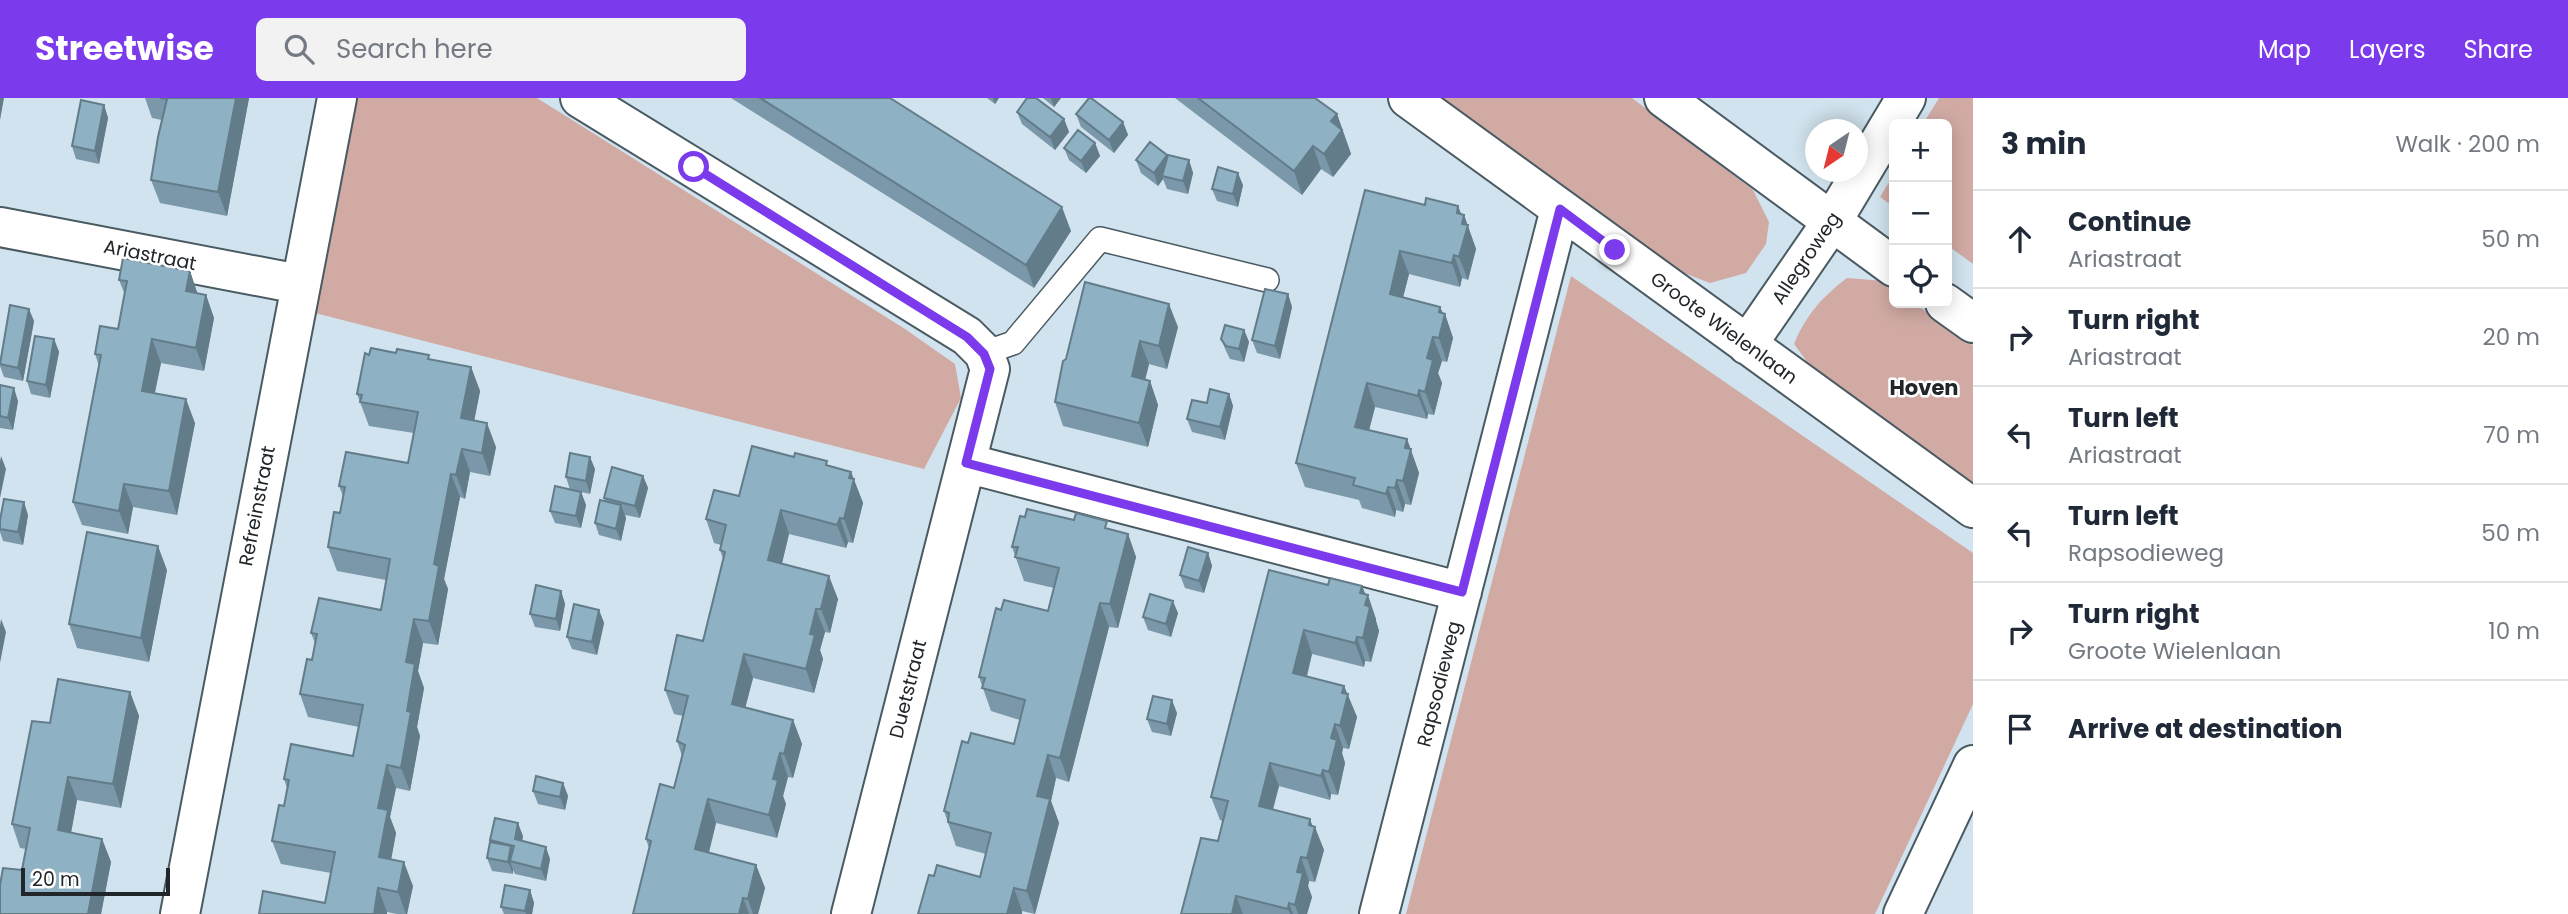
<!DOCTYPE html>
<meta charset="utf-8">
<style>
body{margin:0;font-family:Poppins,sans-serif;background:#f2f2f3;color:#1f2937}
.controls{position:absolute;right:21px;top:21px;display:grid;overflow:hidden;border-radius:10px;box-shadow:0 4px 18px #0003}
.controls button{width:63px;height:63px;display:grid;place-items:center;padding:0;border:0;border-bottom:2px solid #e0e1e3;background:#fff;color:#1f2937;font:35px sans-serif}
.compass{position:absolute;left:1805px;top:21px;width:63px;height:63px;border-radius:50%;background:#fff;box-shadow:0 4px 18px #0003;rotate:215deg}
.scale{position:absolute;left:21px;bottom:18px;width:149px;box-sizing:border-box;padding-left:7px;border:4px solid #20262a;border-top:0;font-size:19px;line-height:24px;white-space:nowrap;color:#20262a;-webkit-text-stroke:5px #fff;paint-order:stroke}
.stop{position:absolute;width:21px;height:21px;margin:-16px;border:5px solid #7c3aed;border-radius:50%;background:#fff}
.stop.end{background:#7c3aed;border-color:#fff;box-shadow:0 2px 7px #0008}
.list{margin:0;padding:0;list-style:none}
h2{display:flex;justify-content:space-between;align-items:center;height:91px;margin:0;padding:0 28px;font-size:30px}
h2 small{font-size:23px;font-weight:400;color:#747a83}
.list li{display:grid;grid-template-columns:46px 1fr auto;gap:21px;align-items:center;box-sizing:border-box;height:98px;padding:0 28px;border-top:2px solid #e0e1e3}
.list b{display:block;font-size:26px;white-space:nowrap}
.list p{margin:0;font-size:23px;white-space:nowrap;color:#747a83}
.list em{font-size:23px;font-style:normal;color:#747a83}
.icon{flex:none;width:38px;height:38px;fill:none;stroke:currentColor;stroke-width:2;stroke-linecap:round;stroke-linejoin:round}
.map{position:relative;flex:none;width:1973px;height:816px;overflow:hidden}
header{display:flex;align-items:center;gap:42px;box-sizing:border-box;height:98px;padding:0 35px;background:#7c3aed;color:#fff}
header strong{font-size:33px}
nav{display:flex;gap:38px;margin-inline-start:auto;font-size:24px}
.search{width:490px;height:63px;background:#f2f2f3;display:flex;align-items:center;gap:18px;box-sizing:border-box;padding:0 24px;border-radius:10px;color:#747a83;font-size:26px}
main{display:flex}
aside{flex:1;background:#fff}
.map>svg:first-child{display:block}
.green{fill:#d1aaa4}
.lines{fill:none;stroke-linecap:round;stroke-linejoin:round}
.lane-casing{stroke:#4a5a62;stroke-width:26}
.street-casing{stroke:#4a5a62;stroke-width:42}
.lane{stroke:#fff;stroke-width:23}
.street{stroke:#fff;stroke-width:38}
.wall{fill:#7a98a9}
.shaded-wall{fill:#637c89}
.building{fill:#8eb1c4;stroke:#637c89;stroke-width:2}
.route{stroke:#7c3aed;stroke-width:9}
.labels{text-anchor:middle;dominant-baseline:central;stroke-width:5;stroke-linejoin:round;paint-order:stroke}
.street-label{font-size:19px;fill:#20262a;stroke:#fff}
.neighbourhood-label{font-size:21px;font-weight:bold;fill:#20262a;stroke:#fff}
</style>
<header>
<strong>Streetwise</strong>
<div class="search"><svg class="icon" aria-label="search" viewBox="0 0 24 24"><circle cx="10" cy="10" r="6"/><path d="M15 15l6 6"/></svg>Search here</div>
<nav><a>Map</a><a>Layers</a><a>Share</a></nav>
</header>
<main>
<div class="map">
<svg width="1973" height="816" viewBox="0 0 1973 816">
<rect width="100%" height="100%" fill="#d1e3ee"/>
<!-- green -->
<path class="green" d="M354,0H537L905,231L955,266L961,300L924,371L315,215Z
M1442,0H1632L1753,92L1769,124L1766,146L1746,175L1710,185L1668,169Z
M1939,0H1973V166L1947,147V26H1923Z
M1894,76V109L1880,99Z
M1571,178L1973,455V606L1875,816H1406Z
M1847,180L1884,183L1894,190V205H1914L1973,247V391L1819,280L1794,246C1806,217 1822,199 1847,180Z"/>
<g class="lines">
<defs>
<path id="lane" d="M984,255L1013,245L1100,141L1267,182"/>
<path id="street" d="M580,0L967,238L984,255L990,271L966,365L1462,494
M1408,0L1973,410
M1664,0L1894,169
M0,129L299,186
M1945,205L1973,225
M1747,247L1831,125L1906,0
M180,816L337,0
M851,816L966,365
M1379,816L1560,111
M1903,816L1973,667"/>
</defs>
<!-- lane casing -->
<use href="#lane" class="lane-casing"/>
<!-- street casing -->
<use href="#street" class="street-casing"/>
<!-- lane -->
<use href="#lane" class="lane"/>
<!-- street -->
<use href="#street" class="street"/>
</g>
<!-- wall -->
<path class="wall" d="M145,0H249L227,118L160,105L151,82L162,22L152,20Z
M731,0H890L1071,133L1034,190Z
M987,0H999L995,6Z
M1043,0H1061L1054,9Z
M1175,0H1315L1337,16L1351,56L1333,79L1321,71L1302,97Z
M104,7L108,20L99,66L76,61L72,48Z
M1017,14L1064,21L1069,34L1055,52L1022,26Z
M1076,16L1123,24L1128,37L1114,55L1081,29Z
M1095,45L1100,58L1086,75L1069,62L1064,50Z
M1167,57L1189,62L1193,75L1188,96L1167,91L1163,81L1158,88L1141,75L1136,62Z
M1243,87L1238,109L1217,103L1212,91Z
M1365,92L1425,107L1458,108L1461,116L1464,117L1476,151L1468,182L1462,180L1460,189L1409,176L1403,199L1440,209L1443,215L1445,216L1453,240L1447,264L1442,263L1438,275L1442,285L1434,317L1428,316L1427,321L1375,309L1369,332L1407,341L1419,375L1411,407L1405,406L1403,414L1396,412L1395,419L1362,410L1359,402L1305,389L1296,365Z
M190,173L197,195L206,197L214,220L204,273L161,265L155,295L195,325L177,417L133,409L128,436L82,427L73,404L99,268L95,256L118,231L125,197L119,182Z
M1288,196L1292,209L1280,261L1257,255L1252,242Z
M34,223L23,283L4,279L0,268V262Z
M1178,229L1167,271L1149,266L1145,282L1150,283L1158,307L1148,349L1063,328L1055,304L1063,263Z
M1244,232L1249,244L1244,264L1230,261L1226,253L1221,241Z
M54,241L59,254L50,300L31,296L27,283Z
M369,257L431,262L471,269L480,293L474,323L496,349L490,378L470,374L465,401L460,399L444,481L448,491L438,547L423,545L418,573L424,590L417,629L420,638L410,693L396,690L390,719L396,735L391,762L413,788L407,816H397L387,814V816H259L325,805L331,775L281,766L272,743L284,708L287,690L284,681L353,658L359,629L308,619L300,596L312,562L315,545L311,535L381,512L386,482L337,473L328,449L340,415L343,398L339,388L408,365L414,335L369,328L357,296Z
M0,287L18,303L13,332L0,330Z
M1229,296L1233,308L1225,342L1192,334L1187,321L1207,305Z
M829,368L851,374L863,405L853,445L848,444L846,450L789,436L782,465L838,501L830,535L825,534L821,548L820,552L823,561L814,595L753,580L745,610L793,622L802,646L793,680L788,679L783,698L786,706L777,740L716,725L709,754L756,767L765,790L758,816H633L649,750L646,741L674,690L682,658L677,643L683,618L674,616L665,592L703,543L723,461L720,452L721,447L714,445L706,421L739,398Z
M595,371L590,396L581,394L586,407L581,430L555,425L550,413L570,392L566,379Z
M643,378L648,390L640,420L625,417L626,420L621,443L599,437L595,425L605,403L604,400Z
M28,417L23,447L3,443L0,434V422Z
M1025,419L1110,431L1128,436L1136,459L1118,530L1109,529L1069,684L1056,680L1051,703L1059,725L1035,816L1022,813V816H918L934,778L980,779L986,756L956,748L944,713L968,645L1014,646L1020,622L991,613L979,579L1001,512L1048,513L1054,490L1024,483L1012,449Z
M1208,455L1212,468L1204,495L1185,490L1180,477Z
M167,472L149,564L77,550L69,526Z
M1328,487L1362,488L1376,521V523L1379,533L1371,564L1365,563L1364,569L1312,556L1307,579L1344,588L1357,619L1349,651L1343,650L1342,655L1345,665L1338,697L1331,696L1330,702L1279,688L1273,712L1313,728L1324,752L1315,784L1309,783L1308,788L1312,799L1307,816H1181L1218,743L1223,723L1220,722L1211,699Z
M561,493L565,506L560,533L535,529L530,516Z
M599,512L604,525L597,557L572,551L567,539Z
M1178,515L1171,539L1148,532L1143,519Z
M130,594L139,618L121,710L77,702L71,735L102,741L111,764L101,816H0L22,772L26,751L20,750L12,726L50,625Z
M1177,615L1171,638L1152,634L1147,621Z
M563,685L568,698L565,712L538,706L533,693Z
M523,738L522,743L550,761L546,783L515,776L513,772V776L492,773L487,760L491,744L490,742Z
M530,792L534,805L532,816H504L501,809Z"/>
<!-- shaded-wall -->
<path class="shaded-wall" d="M0,0H4L0,22Z
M236,0H249L227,118L218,94Z
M993,0H999L995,6Z
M1051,0H1061L1054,9Z
M104,7L108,20L99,66L95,53Z
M1337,16L1351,56L1333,79L1324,56L1331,23Z
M1064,21L1069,34L1055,52L1050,39Z
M1123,24L1128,37L1114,55L1109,42Z
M1095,45L1100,58L1086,75L1081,63Z
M1313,48L1321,71L1302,97L1294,73Z
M1167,57L1172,70L1162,78L1163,81L1158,88L1154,75Z
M1189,62L1193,75L1188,96L1183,83Z
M1238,75L1243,87L1238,109L1233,96Z
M1458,108L1463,121L1464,117L1476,151L1468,182L1459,159L1457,115Z
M1062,109L1071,133L1034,190L1026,167Z
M1400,153L1409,176L1398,219L1390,196Z
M1454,157L1462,180L1460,189L1452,165Z
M190,173L198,197L186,193Z
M1288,196L1292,209L1280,261L1275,248Z
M206,197L214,220L204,273L196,250Z
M1169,206L1178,229L1167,271L1159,248Z
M1440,209L1444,219L1445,216L1453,240L1447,264L1439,240V214Z
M29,211L34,223L23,283L18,270Z
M1244,232L1249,244L1244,264L1239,251Z
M1433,239L1442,263L1438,275L1442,285L1434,317L1425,294L1427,260Z
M54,241L59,254L50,300L46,287Z
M152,241L161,265L150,316L142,293Z
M1140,243L1149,266L1140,302L1132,278Z
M471,269L480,293L470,344L461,320Z
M1150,283L1158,307L1148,349L1139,325Z
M1367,285L1375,309L1364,352L1355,329Z
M14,290L18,303L13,332L8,320Z
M1419,292L1428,316L1427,321L1418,298Z
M1229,296L1233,308L1225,342L1220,329Z
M186,301L195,325L177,417L169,393Z
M487,325L496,349L490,378L482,355Z
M1407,341L1419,375L1411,407L1403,383L1405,350Z
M462,351L470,374L465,401L456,377Z
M1,358L6,371L0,400V364Z
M590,359L595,371L590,396L586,383Z
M851,374L863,405L853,445L844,421L849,380Z
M451,376L460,399L444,481L448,491L438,547L429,523L434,466Z
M643,378L648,390L640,420L635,408Z
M1397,382L1405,406L1403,414L1395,390Z
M124,386L133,409L128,436L119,413Z
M1388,389L1396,412L1395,419L1386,396Z
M581,394L586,407L581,430L576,418Z
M24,404L28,417L23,447L18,434Z
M621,407L626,420L621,443L616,431Z
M781,412L789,436L777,486L768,462Z
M840,420L848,444L846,450L837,427Z
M1128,436L1136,459L1118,530L1110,506Z
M158,448L167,472L149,564L141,540Z
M1208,455L1212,468L1204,495L1199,483Z
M829,478L838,501L830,535L821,511Z
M1362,488L1367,501L1368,497L1376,521V523L1379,533L1371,564L1363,540L1360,495Z
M561,493L565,506L560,533L556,521Z
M1173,503L1178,515L1171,539L1166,526Z
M1100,505L1109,529L1069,684L1060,660Z
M816,511L825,534L820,552L823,561L814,595L806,571L810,536Z
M599,512L604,525L597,557L592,544Z
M1,521L6,534L0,565V528Z
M414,521L423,545L418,573L424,590L417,629L420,638L410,693L401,670L407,613L406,564Z
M1304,532L1312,556L1301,599L1293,575Z
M1357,539L1365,563L1364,569L1355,545Z
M744,556L753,580L740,630L732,606Z
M1344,588L1357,619L1349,651L1340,628L1342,595Z
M130,594L139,618L121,710L113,686Z
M1172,602L1177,615L1171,638L1167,626Z
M793,622L802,646L793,680L784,656Z
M1335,626L1343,650L1342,655L1345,665L1338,697L1329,674L1331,640Z
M780,655L788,679L783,698L786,706L777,740L769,717L773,681Z
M1048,657L1056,680L1051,703L1059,725L1035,816L1027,793L1037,698Z
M1270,665L1279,688L1267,732L1259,708Z
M387,667L396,690L390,719L396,735L387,783L379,759L378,710Z
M1323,672L1331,696L1330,702L1321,678Z
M68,679L77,702L67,756L58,732Z
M563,685L568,698L565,712L560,699Z
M708,701L716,725L704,775L695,751Z
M1310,721L1314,732L1315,729L1324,752L1315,784L1307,760Z
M518,725L523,738L520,754L515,741Z
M102,741L111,764L101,816H88Z
M511,748L515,761L510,763L513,772V776L508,764Z
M546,749L550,761L546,783L541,771Z
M1301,759L1309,783L1308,788L1312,799L1307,816H1298L1295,807L1297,774Z
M404,764L413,788L407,816H406L398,794Z
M756,767L765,790L758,816H753L748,801Z
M378,790L387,814V816H374Z
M1014,790L1022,813V816H1007Z
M530,792L534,805L532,816H526L525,813Z
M1236,798L1243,816H1232Z
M743,800L749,816H739Z
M1289,805L1293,816H1290L1288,811Z"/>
<!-- building -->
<path class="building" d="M160,0H236L218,94L151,82L158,39L167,1Z
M760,0H890L1062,109L1026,167Z
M1027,0H1036L1064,21L1050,39L1017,14Z
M1089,0H1091L1123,24L1109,42L1076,16Z
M1198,0H1315L1337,16L1331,23L1342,32L1324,56L1313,48L1294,73Z
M81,2L104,7L95,53L72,48Z
M1078,32L1095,45L1081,63L1064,50Z
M1150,44L1167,57L1154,75L1136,62Z
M1168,57L1189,62L1183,83L1162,78Z
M1218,69L1238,75L1233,96L1212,91Z
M1365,92L1425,107L1426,100L1458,108L1457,115L1464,117L1462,126L1468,127L1459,159L1454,157L1452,165L1400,153L1390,196L1440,209L1439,214L1445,216L1439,240L1433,239L1427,260L1433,262L1425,294L1419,292L1418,298L1367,285L1355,329L1407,341L1405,350L1411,351L1403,383L1397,382L1395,390L1388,389L1386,396L1353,387L1355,380L1296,365Z
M123,160L190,173L186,193L206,197L196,250L152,241L142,293L186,301L169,393L124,386L119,413L73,404L101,257L95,256L100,228L118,231L127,183L119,182Z
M1085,184L1169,206L1159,248L1140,243L1132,278L1150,283L1139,325L1055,304L1063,263L1066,261Z
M1265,191L1288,196L1275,248L1252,242Z
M10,207L29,211L18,270L0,266Z
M1225,227L1244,232L1239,251L1226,248L1221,241Z
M35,238L54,241L46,287L27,283Z
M371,250L396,255L397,251L429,257L428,261L471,269L461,320L487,325L482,355L462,351L456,377L451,376L434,466L439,468L429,523L414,521L406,564L415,566L407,613L411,614L401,670L387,667L378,710L388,712L379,759L404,764L398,794L378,790L374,816H259L263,793L325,805L335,754L272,743L279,707L284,708L289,682L284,681L291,646L353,658L363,607L300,596L307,561L312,562L317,536L311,535L319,500L381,512L390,461L328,449L334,414L340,415L345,389L339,388L346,354L408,365L418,314L360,304L362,297L357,296L365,255L369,257Z
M0,287L14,290L8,320L0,318Z
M1210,291L1229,296L1220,329L1187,321L1192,302L1207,305Z
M752,348L794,359L795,355L827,363L826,367L851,374L849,380L854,381L844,421L840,420L837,427L781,412L768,462L829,478L821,511H816L813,524L810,536L815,537L806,571L744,556L732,606L793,622L784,656L780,655L773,681L778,682L769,717L708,701L695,751L756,767L748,801L743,800L739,816H633L651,743L646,741L660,686L674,690L685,647L677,643L688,598L665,592L677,537L703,543L725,454L720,452L726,427L706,421L714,392L739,398Z
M570,355L590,359L586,383L566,379Z
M612,369L643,378L635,408L604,400Z
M555,388L581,394L576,418L550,413Z
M4,401L24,404L18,434L0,431V422Z
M600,402L621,407L616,431L595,425Z
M1027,411L1074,422L1076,415L1107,423L1105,430L1128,436L1110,506L1100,505L1060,660L1048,657L1037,698L1050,701L1027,793L1014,790L1007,816H918L929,777L934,778L937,767L980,779L991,735L948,724L949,715L944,713L962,643L968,645L971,635L1014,646L1025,602L982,590L985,580L979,579L996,510L1001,512L1004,502L1048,513L1059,470L1015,459L1018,449H1012L1020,418L1025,419Z
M87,434L158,448L141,540L69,526Z
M1188,449L1208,455L1199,483L1180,477Z
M1269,472L1328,487L1330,480L1362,488L1360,495L1368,497L1365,507L1370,509L1363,540L1357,539L1355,545L1304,532L1293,575L1344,588L1342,595L1348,596L1340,628L1335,626L1331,640L1337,642L1329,674L1323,672L1321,678L1270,665L1259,708L1310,721L1309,727L1315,729L1307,760L1301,759L1297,774L1303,775L1295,807L1289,805L1288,811L1236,798L1232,816H1181L1201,740L1218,743L1228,703L1211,699Z
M536,487L561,493L556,521L530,516Z
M1150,496L1173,503L1166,526L1143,519Z
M574,506L599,512L592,544L567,539Z
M58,581L130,594L113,686L68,679L58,732L102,741L88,816H0V787L3,770L22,772L30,730L12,726L32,623L50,625Z
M1153,598L1172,602L1167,626L1147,621Z
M536,678L563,685L560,699L533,693Z
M495,720L518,725L515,741L546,749L541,771L510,763L514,748L490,742Z
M490,744L511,748L508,764L487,760Z
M505,787L530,792L525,813L501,809Z"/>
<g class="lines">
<!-- route -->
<path class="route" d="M694,69L967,239L984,256L990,271L966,365L1462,494L1560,111L1615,152"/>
</g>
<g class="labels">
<!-- street labels -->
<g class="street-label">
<text transform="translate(150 157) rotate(11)">Ariastraat</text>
<text transform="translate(1806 160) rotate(-56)">Allegroweg</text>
<text transform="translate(1724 230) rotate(36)">Groote Wielenlaan</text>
<text transform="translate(257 408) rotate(-79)">Refreinstraat</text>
<text transform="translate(1439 586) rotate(-76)">Rapsodieweg</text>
<text transform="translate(908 591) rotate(-76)">Duetstraat</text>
</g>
<!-- neighbourhood labels -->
<g class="neighbourhood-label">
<text x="1924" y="289">Hoven</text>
</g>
</g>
</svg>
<div class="controls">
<button>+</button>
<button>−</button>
<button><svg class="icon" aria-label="locate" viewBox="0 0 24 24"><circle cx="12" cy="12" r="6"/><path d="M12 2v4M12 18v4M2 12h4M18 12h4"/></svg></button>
</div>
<svg class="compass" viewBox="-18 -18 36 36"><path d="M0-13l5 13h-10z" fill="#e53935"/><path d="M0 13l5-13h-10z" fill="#747a83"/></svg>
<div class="scale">20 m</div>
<div class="stop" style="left:694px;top:69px"></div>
<div class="stop end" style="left:1615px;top:152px"></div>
</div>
<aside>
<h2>3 min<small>Walk · 200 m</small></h2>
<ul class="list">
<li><svg class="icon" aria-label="ahead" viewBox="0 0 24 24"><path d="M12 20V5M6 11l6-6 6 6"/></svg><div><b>Continue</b><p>Ariastraat</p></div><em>50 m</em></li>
<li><svg class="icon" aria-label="right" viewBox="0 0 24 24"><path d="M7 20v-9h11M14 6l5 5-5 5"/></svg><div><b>Turn right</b><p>Ariastraat</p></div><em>20 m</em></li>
<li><svg class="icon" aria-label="left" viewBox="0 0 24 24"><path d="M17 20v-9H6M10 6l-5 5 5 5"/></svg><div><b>Turn left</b><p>Ariastraat</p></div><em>70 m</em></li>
<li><svg class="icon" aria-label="left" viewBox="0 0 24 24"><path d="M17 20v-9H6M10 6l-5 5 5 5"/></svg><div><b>Turn left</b><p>Rapsodieweg</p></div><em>50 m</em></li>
<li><svg class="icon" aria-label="right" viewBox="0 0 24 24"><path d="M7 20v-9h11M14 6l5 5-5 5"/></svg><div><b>Turn right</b><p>Groote Wielenlaan</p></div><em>10 m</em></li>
<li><svg class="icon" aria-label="arrive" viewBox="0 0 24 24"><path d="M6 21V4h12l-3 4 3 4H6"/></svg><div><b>Arrive at destination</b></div></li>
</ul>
</aside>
</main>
